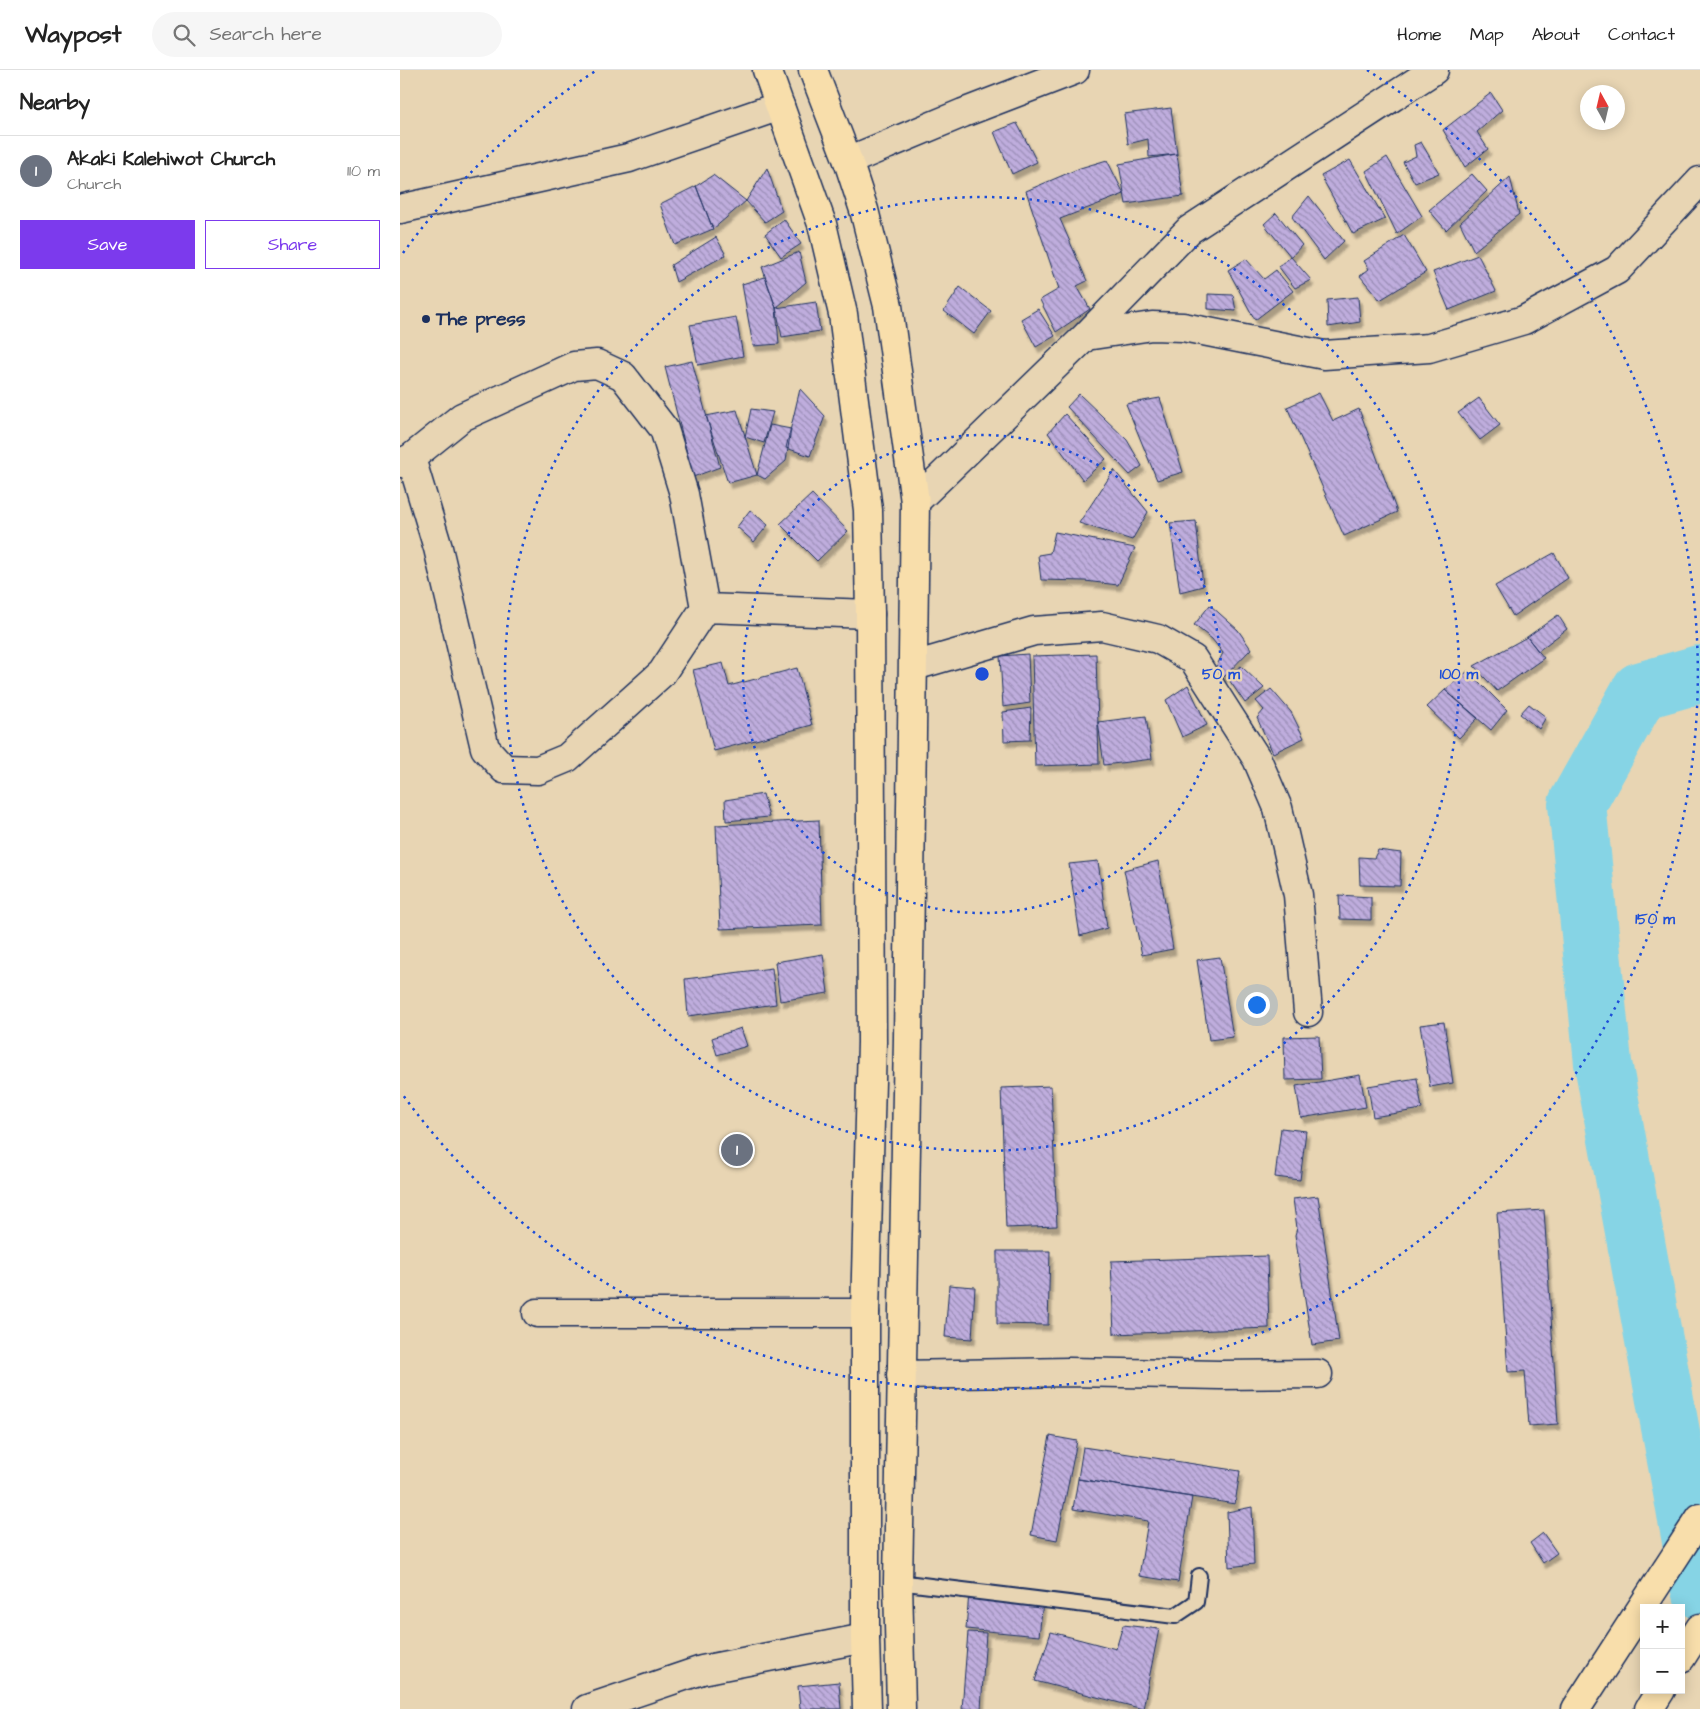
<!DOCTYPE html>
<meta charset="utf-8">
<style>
body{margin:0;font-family:"Architects Daughter",sans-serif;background:#f6f6f6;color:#222}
.controls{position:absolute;right:15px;bottom:15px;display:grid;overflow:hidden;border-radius:0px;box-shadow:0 2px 12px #0003}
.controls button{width:45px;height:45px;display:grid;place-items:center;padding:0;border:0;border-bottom:1px solid #e0e0e0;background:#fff;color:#222;font:25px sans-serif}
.compass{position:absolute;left:1180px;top:15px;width:45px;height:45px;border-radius:50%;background:#fff;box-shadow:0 2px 12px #0003;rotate:352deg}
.you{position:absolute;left:856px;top:934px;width:18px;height:18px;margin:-12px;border:4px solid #fff;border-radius:50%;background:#1a73e8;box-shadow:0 0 0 8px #1a73e833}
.badge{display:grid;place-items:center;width:32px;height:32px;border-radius:50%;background:#7c3aed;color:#fff;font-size:16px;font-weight:700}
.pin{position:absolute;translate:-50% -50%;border:2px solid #fff;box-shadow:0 1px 5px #0006}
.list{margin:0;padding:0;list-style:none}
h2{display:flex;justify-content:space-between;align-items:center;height:65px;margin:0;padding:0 20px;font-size:21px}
h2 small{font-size:16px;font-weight:400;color:#767676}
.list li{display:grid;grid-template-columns:32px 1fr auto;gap:15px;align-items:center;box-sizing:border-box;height:70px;padding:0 20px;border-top:1px solid #e0e0e0}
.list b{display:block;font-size:19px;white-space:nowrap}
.list p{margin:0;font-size:16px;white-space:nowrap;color:#767676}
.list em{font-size:16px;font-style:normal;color:#767676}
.actions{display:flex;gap:10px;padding:15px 20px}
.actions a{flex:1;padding:11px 0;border:1px solid #7c3aed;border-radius:0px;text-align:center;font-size:18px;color:#7c3aed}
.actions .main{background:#7c3aed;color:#fff}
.icon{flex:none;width:28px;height:28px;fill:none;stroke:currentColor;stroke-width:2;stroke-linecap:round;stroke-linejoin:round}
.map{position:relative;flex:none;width:1300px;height:1639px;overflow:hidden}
header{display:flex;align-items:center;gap:30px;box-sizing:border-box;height:70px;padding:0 25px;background:#fff;border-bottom:1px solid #e0e0e0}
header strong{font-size:24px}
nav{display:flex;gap:28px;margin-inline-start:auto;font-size:18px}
.search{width:350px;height:45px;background:#f6f6f6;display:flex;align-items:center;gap:12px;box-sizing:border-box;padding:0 18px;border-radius:28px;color:#767676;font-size:19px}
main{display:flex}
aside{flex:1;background:#fff}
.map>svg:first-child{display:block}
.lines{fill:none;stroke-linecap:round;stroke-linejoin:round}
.river{stroke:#86d4e5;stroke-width:58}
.building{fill:url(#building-back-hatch);stroke:#1b2f5e;filter:url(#shadow)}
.lane-casing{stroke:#1b2f5e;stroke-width:18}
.street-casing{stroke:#1b2f5e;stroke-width:31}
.primary-casing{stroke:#1b2f5e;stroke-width:31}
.highway-casing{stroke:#1b2f5e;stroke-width:31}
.lane{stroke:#e8d5b3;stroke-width:14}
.street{stroke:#e8d5b3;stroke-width:28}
.primary{stroke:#f8deab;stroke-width:28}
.highway{stroke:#f8deab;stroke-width:28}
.ring{fill:none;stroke:#1d4ed8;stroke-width:2.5;stroke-dasharray:2.5 5}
.poi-dot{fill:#1b2f5e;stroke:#e8d5b3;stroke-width:2}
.labels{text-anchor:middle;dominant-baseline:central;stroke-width:4.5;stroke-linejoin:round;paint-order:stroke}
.poi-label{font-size:19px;font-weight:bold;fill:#1b2f5e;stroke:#e8d5b3;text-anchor:start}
.centre{fill:#1d4ed8;stroke:#e8d5b3;stroke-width:2.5}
.ring-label{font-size:15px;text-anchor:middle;font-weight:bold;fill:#1d4ed8;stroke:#e8d5b3;stroke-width:4.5;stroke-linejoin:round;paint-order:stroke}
</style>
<header>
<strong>Waypost</strong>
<div class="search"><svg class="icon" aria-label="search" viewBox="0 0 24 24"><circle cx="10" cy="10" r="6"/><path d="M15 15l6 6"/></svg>Search here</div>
<nav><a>Home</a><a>Map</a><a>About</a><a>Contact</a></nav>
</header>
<main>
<aside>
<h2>Nearby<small></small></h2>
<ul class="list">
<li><span class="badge" style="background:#6b7280">1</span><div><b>Akaki Kalehiwot Church</b><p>Church</p></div><em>110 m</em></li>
</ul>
<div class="actions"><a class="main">Save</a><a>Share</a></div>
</aside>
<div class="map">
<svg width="1300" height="1639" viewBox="0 0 1300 1639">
<defs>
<pattern id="building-back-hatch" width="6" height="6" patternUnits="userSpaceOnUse" patternTransform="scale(1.25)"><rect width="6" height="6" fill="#bfaddd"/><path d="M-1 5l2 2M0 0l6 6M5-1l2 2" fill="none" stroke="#9a8db6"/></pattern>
<filter id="shadow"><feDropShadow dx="3" dy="5.5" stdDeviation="1" flood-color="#0004"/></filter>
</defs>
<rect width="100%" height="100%" fill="#e8d5b3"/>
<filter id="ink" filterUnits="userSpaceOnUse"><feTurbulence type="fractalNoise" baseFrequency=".02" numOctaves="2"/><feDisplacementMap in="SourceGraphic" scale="10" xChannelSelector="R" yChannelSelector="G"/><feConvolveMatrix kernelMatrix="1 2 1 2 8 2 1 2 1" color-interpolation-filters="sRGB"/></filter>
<g filter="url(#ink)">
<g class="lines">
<!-- river -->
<path class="river" d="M1300,604L1240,621L1177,734L1203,993L1300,1520"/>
</g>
<!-- building -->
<path class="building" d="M1091,23L1102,40L1077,62L1088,79L1065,97L1043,60Z
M771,38L777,84L749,87L748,69L728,74L724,44Z
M617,53L637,92L612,104L594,62Z
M1021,72L1039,103L1015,113L1003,92L1016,86L1014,75Z
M777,84L783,126L726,134L719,94Z
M987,87L1022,146L997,164L966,101Z
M707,90L724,124L660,149L687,211L677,216L690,239L656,262L640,230L659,219L626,121L680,98Z
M950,90L985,149L953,164L921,106Z
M367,98L382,141L365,152L346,131Z
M1072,104L1087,121L1046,160L1029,140Z
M313,105L346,131L313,159L296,116Z
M1110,107L1119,144L1074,181L1060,153Z
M296,116L313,159L275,175L260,134Z
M909,126L944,171L924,190L892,147Z
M876,143L902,175L891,187L864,154Z
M384,149L401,174L381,187L365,164Z
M1004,165L1026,202L980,230L960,206L969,199L964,191Z
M316,167L326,185L276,212L271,195Z
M399,182L406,212L376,238L362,197Z
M1078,185L1096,221L1049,240L1033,202Z
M891,187L911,210L895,218L878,196Z
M846,189L864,209L876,200L893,221L855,250L828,200Z
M365,207L376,238L379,274L353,276L342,214Z
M560,217L591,241L574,264L544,241Z
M808,224L833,225L836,241L808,239Z
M958,227L960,252L928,257L927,230Z
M416,232L420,261L382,267L376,238Z
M638,239L655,266L636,277L621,249Z
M336,247L343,286L298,295L290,255Z
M292,291L320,397L293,407L265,297Z
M400,319L425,346L410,386L386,378Z
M919,323L933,351L959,339L997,442L944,466L887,337Z
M679,324L727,370L742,396L730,405L667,337Z
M760,328L783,402L757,410L726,334Z
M1079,328L1100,355L1080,370L1058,343Z
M351,339L373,342L364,373L345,367Z
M337,340L357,405L328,413L306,346Z
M665,344L706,389L683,410L648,363Z
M370,355L391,359L386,391L365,409L357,405Z
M714,400L748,442L732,470L679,453Z
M412,424L448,461L417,491L380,454Z
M350,440L368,455L354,472L337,457Z
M796,451L803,516L780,522L770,453Z
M655,462L735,478L718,515L685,511L641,510L638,485L650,483Z
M1154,483L1168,508L1113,546L1095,516Z
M810,535L838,560L851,579L821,610L814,601L823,583L812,569L794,555Z
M1158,545L1167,559L1138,581L1127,567Z
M1127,567L1144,588L1097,621L1074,596Z
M628,584L630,633L603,637L600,586Z
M696,584L699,694L635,696L632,586Z
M323,593L329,616L397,598L412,655L314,681L293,600Z
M841,596L864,618L845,633L827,607Z
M1068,601L1107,640L1091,660L1045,620Z
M788,615L807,655L782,667L766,630Z
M871,619L891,642L904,668L873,683L857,648L864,640L856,631Z
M1045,620L1078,648L1059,668L1027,637Z
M1129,634L1146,647L1139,659L1120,644Z
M631,638L630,670L604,671L603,642Z
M746,646L752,689L704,695L698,652Z
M363,724L369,747L326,751L325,730Z
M419,750L422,855L320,859L316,755Z
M978,780L1001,783L1000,816L960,815L959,787L974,788Z
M698,791L707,858L680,866L669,794Z
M758,791L773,879L742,885L724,800Z
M939,825L971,827V850L940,849Z
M423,884L428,923L380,931L375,892Z
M820,887L833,967L809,970L797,890Z
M372,898L376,934L288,946L285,909Z
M1044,952L1053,1013L1030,1017L1020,955Z
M341,958L347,976L317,985L312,968Z
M919,966L921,1009L885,1010L884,967Z
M960,1005L966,1037L901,1048L896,1016Z
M1017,1008L1022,1039L973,1047L968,1016Z
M651,1016L657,1156L606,1158L601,1018Z
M881,1058L906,1061L900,1110L875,1107Z
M918,1126L939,1271L912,1275L895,1165L897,1158L893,1129Z
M1144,1140L1158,1354L1129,1356L1125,1301L1108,1302L1097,1143Z
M597,1181H650L648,1255L597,1254Z
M867,1186L869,1258L714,1264L711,1191Z
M549,1215L575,1217L572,1269L545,1267Z
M650,1366L677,1371L657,1470L631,1465Z
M683,1377L840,1401L835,1434L678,1409Z
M678,1409L792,1427L778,1512L739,1506L748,1451L673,1439Z
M852,1437L854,1494L829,1497L827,1442Z
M1143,1463L1157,1483L1143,1493L1130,1473Z
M569,1523L643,1532L639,1566L566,1559Z
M723,1555L759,1559L743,1639L635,1611L651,1562L716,1579Z
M568,1562L586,1563L581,1639H562Z
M439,1612L441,1639H400L398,1616Z"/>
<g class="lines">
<defs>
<path id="lane" d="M498,1512L775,1546L796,1532L799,1506"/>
<path id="street" d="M448,91L563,43L675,0
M0,139L229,88L380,36
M686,266L789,160L1034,0
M0,393L11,388L62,347L174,296L197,294L223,306L264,359L284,424L305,538L262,603L167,688L138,700L104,699L85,678L38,478L11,388
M515,432L686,266L752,256L783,257L924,285L1029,278L1124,250L1217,200L1300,111
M305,538L470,544
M514,596L634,561L702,556L758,569L793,589L857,689L878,738L898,825L908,942
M137,1243H465
M501,1305L669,1302L820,1305L918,1304
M187,1639L302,1600L465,1568"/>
<path id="primary" d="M367,0L422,154L443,244L468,440L470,544L472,972L465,1243V1568L467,1639
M413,0L448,91L464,140L488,236L515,432L508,968L498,1512L501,1639"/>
<path id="highway" d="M1281,1588L1300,1558
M1176,1639L1300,1448
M1249,1639L1261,1620"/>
</defs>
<!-- lane casing -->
<use href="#lane" class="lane-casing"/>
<!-- street casing -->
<use href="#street" class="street-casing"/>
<!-- primary casing -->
<use href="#primary" class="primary-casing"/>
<!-- highway casing -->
<use href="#highway" class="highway-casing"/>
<!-- lane -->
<use href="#lane" class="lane"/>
<!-- street -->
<use href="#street" class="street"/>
<!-- primary -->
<use href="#primary" class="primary"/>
<!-- highway -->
<use href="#highway" class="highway"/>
</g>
</g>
<!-- distance rings -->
<g class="ring">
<circle cx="582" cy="604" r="239"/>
<circle cx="582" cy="604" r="477"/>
<path d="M3 183A716 716 0 0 1 197 0M967 0A716 716 0 1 1 3 1025"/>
</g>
<!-- markers -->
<circle class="poi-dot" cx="26" cy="249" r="5"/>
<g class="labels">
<!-- poi labels -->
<g class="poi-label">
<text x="36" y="249">The press</text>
</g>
</g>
<circle cx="582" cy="604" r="8" class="centre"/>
<g class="ring-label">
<text x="821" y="609">50 m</text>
<text x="1059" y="609">100 m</text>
<text x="1255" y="854">150 m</text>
</g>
</svg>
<div class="controls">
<button>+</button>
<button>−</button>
</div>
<svg class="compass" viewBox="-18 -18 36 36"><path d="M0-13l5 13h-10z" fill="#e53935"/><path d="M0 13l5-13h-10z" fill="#767676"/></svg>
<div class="you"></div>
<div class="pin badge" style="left:337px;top:1080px;background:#6b7280">1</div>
</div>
</main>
